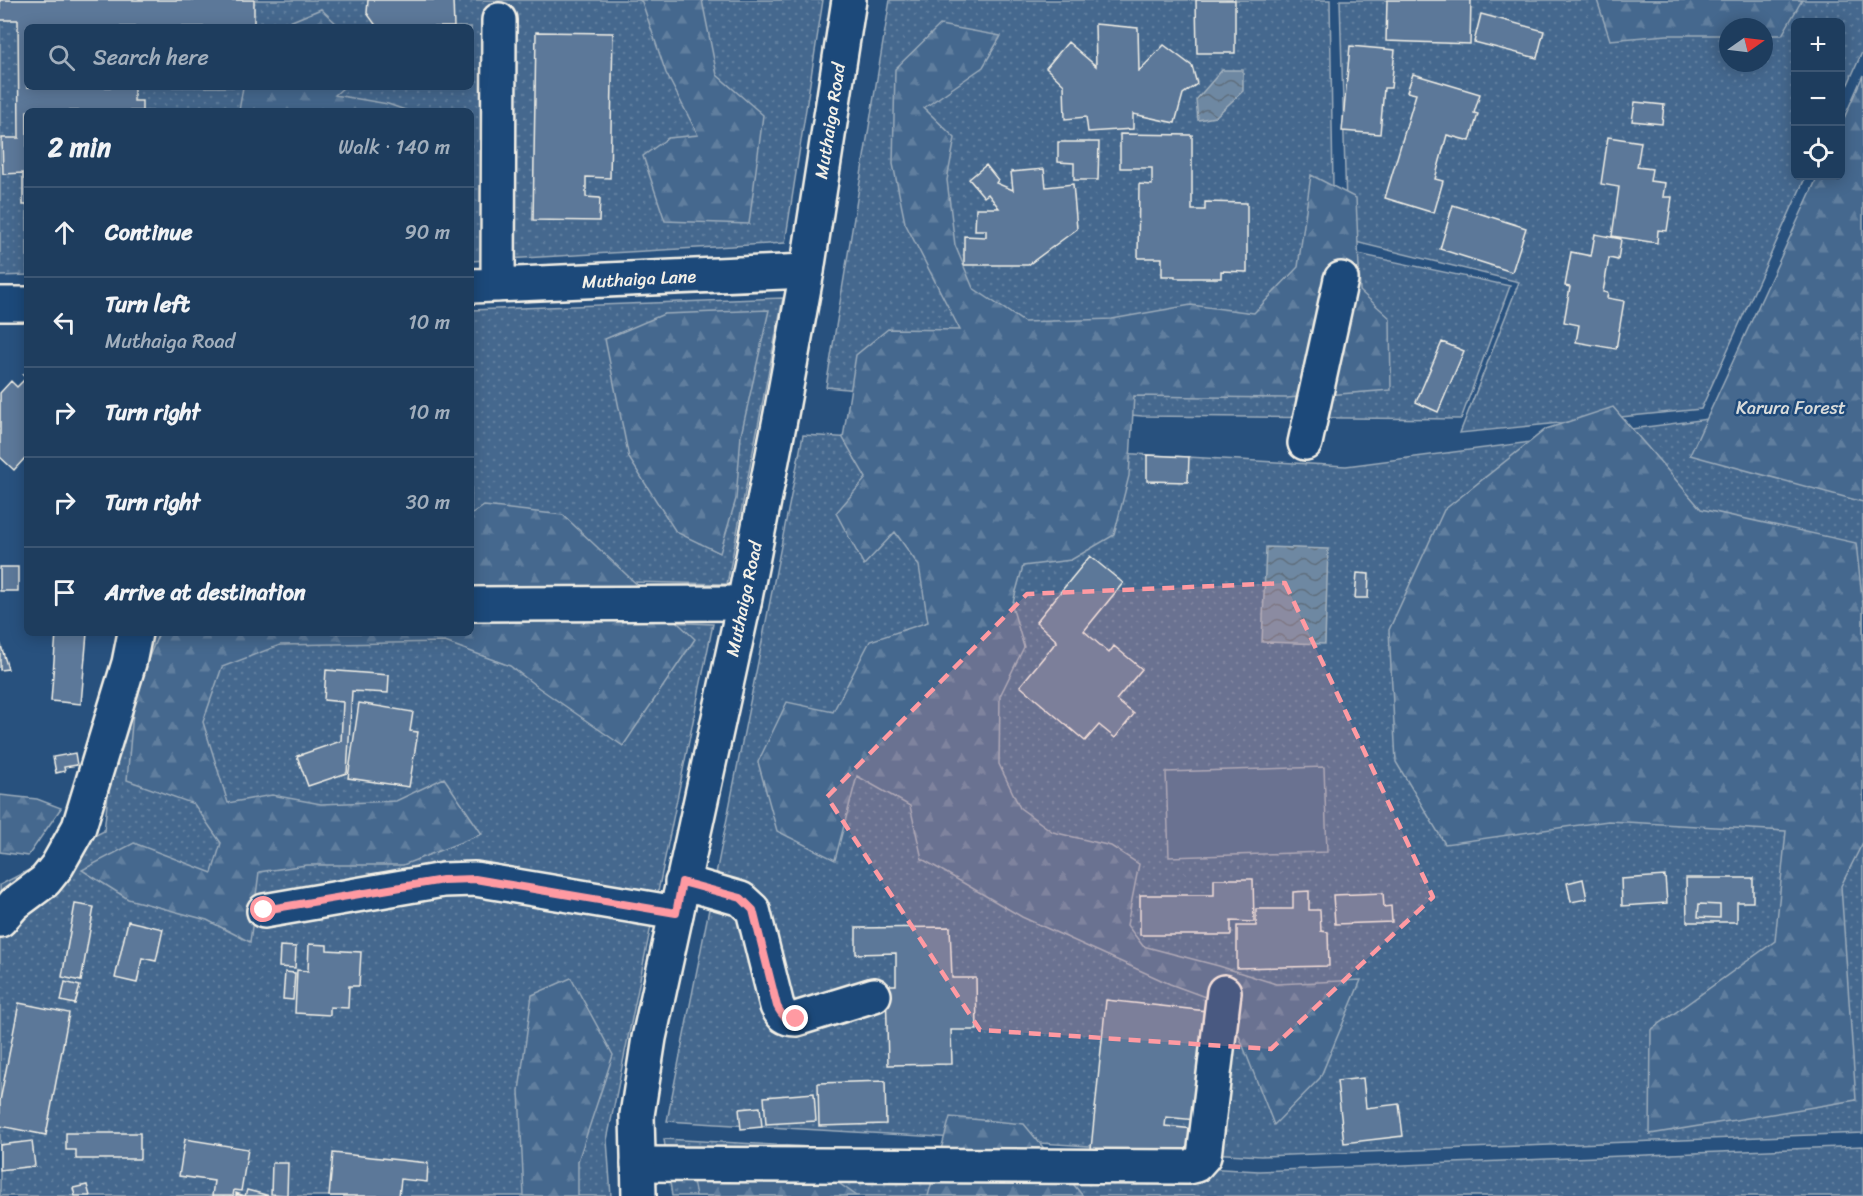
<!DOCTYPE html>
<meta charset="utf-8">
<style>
body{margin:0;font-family:Sriracha,sans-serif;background:#264464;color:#f1f3f6}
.controls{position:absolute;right:18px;top:18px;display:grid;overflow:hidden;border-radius:9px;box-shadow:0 3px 15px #0003}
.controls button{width:54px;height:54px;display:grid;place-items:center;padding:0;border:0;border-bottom:2px solid #3c5673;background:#1e3d5e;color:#f1f3f6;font:30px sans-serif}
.compass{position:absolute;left:1719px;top:18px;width:54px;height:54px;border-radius:50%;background:#1e3d5e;box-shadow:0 3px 15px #0003;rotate:76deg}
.stop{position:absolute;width:18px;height:18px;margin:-14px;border:4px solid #ff9aa2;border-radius:50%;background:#fff}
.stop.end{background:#ff9aa2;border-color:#fff;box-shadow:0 2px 6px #0008}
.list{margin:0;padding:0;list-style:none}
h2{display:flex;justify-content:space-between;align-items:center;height:78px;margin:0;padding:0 24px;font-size:26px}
h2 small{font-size:20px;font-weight:400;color:#a1aebc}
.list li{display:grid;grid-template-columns:39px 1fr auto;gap:18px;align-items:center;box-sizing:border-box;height:90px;padding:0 24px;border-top:2px solid #3c5673}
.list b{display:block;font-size:22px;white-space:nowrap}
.list p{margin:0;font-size:20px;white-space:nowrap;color:#a1aebc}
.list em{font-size:20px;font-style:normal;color:#a1aebc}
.icon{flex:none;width:33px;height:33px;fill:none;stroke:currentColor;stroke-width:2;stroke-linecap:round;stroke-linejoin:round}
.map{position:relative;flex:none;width:1863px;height:1196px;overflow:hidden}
.search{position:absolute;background:#1e3d5e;box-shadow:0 3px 15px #0003;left:24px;top:24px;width:450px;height:66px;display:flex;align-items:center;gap:15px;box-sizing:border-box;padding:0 21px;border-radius:9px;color:#a1aebc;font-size:22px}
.panel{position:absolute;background:#1e3d5e;box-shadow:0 3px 15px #0003;left:24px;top:108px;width:450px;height:528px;border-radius:9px}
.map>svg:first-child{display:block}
.grass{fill:url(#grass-dots);stroke:#9cacbb;stroke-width:1.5;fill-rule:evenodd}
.forest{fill:url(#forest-firs);stroke:#9cacbb;stroke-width:1.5}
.pitch{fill:#45688e;stroke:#9cacbb;stroke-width:1.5}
.water{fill:url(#water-waves);stroke:#a4b2be;stroke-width:1.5}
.building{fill:#5b7899;stroke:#f4f1e8;stroke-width:1.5;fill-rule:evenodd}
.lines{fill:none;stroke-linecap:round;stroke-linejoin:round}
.minor-casing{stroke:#f4f1e8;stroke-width:38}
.major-casing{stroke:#f4f1e8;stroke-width:38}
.minor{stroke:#1f4a7a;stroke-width:33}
.major{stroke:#1f4a7a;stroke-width:33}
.route{stroke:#ff9aa2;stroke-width:8}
.marked{fill:#ff9aa2;fill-opacity:0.2;stroke:#ff9aa2;stroke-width:4.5;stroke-dasharray:12 8;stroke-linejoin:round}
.labels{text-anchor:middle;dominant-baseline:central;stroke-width:5;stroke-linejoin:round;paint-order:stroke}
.street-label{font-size:18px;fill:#f4f1e8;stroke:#1f4a7a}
.park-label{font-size:18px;fill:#dadcda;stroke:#1f4a7a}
</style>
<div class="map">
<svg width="1863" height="1196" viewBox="0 0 1863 1196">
<defs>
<pattern id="grass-dots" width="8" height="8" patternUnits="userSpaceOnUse" patternTransform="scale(1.5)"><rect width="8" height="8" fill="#45688e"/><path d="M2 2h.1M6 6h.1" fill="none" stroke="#607e9e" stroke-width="1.8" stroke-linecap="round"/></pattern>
<pattern id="forest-firs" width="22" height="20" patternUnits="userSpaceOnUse" patternTransform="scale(1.5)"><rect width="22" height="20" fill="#45688e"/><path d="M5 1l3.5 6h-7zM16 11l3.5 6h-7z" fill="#607e9e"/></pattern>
<pattern id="water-waves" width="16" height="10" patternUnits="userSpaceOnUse" patternTransform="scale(1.5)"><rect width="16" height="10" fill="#6e88a2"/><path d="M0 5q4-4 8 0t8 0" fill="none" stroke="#5f6e7d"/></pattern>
</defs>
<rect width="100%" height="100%" fill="#28517e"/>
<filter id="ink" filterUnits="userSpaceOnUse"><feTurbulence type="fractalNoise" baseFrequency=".0167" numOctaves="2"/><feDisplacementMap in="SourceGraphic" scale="12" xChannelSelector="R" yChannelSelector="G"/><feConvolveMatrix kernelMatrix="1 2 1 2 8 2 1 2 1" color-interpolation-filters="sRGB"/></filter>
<g filter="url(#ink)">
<!-- grass -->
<path class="grass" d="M0,0H823L785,243L471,261V111H27V275L0,276ZM27,27H471V87H27Z
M890,0H1330L1334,249L1510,286L1461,419L1142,416L826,387Z
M1340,0H1863V50L1841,100L1840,22H1796V176H1806L1701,409L1460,433L1519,282L1347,240ZM1728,27H1764V63H1728Z
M783,298L727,584L471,579V310Z
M1863,399V1133L1261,1156L667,1121L803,435L1346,466Z
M471,614L713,624L607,1140L611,1196H0V885L104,831L126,633H471Z
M664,1139L1259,1171L1863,1146V1196H672Z"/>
<!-- forest -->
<path class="forest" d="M639,0H702L717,75L763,115L749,224L665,221L643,156L668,138L698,135L666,73L642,2Z
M1597,0H1802L1782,35H1764V27H1728V35H1667L1610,40Z
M321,9L340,27H279L280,26Z
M940,25L1001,36L983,67L924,108L955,138L947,180L955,245L973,288L1024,322L1112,319L1191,305L1254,313L1298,267L1311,175L1356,198L1360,291L1390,318L1391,390L1287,398L1134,396L1129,476L1114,535L1071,560L1023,566L1012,606L1024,647L1000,696L999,764L1020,808L1053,832L1111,846L1139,864L1127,925L1143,946L1219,966L1276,984L1361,980L1320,1078L1274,1125L1227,1005L1170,984L1022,917L922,859L910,806L857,776L835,860L777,831L758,762L787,702L833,712L870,641L928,622L919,566L895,532L864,565L836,513L866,478L843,438L856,355L888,329L960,330L905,223L893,164L895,69Z
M1863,75V502L1690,455L1818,176H1840L1841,125Z
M243,87H344L335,95L388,104L408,111H239Z
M769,310L741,435L736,499L720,553L676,532L629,458L605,339L664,314Z
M1613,407L1701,509L1856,543L1863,606V842L1841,886L1856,1100L1650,1134L1651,1030L1775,941L1786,831L1608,821L1445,844L1396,762L1389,630L1444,510L1546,429Z
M484,506L563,515L695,639L623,746L539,688L510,666L445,642L280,645L222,667L203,722L228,803L272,795L321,804L396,801L444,778L482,834L403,865H306L259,872L250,942L207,920L128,899L82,870L134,843L212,873L221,843L194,804L127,780L135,690L159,633H471V515Z
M0,795L37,799L61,808L28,856L0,852Z
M571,978L613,1055L578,1161V1196H524L519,1091L532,995Z
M950,1117L1024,1124L1083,1196H928Z
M686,1147L807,1161L857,1196H696Z"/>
<!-- pitch -->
<path class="pitch" d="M1324,767L1327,852L1169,857L1166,772Z"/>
<!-- water -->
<path class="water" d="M1222,70H1243V91L1215,117L1198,120L1196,100Z
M1266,547L1328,549L1325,644L1262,642Z"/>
<!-- building -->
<path class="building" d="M0,0H254V27H27V87H134V101H142V111H27V205H23V173L3,174L2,138H19L18,20H0Z
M368,0H453L454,27H377L367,13Z
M1196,0H1235V53H1197Z
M1387,0H1471L1470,44L1386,41Z
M1481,14L1544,31L1537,58L1474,42Z
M1095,24L1138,28L1139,71L1164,45L1192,66L1197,84L1183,94L1175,123L1133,114V129L1088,132L1086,117L1065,119L1064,85L1046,68L1068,42L1096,66Z
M536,32L613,33L610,178L586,177V197L600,198L599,221L533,220Z
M1350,46L1395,50L1391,88H1384L1380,134L1342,131Z
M1413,74L1480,94L1474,113L1478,114L1470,141L1447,135L1435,179L1443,181L1434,213L1385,198L1416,94L1407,92Z
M1635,102L1664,105L1662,124L1632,121Z
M1120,134L1192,135V210H1205V202L1247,203V272L1221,271V278H1175V276H1162V258H1138L1139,184L1152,185V168H1120Z
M1608,137L1641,142L1637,167L1652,169L1650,181L1665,183L1663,197H1672L1667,231L1658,230L1657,243L1612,236L1619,187L1601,184Z
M1058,142H1099L1098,180H1074V163L1058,162Z
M986,165L998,180L996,183L1013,190L1011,172L1044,169L1046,187L1073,184L1077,229L1028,265H964V236L986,237V230H975L976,208H999L988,194L984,197L969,179Z
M1453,205L1526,228L1512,272L1440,249Z
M1595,234L1621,239L1618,260L1609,258L1603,292L1608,293L1607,298L1624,301L1616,349L1576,342L1579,325L1564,322L1570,287L1565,286L1571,252L1591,256Z
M1442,342L1464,351L1438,412L1416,402Z
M27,371V461L25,458L14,470L0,457V393L11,381L17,387L26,378L23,375Z
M1147,455L1189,457L1188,482L1147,481Z
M1090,556L1123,583L1084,631L1109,653L1114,646L1142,669L1116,700L1134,714L1115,738L1099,725L1085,741L1020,686L1057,641L1036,622Z
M0,567H18V591H0Z
M1357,573L1369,574L1368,598H1355Z
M56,633H87L81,704L51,701Z
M0,642L8,669L0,670Z
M326,670L389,675L388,693L352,691L347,773L308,786L297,756L341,741L343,702L324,700Z
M359,703L413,712L410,731L418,732L409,787L348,778Z
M75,753L77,765L64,767L65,771L56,773L53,757Z
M1665,876L1667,903L1622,906L1621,879Z
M1686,878H1753V902H1737V922H1687ZM1699,904L1720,905V918L1698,917Z
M1214,879H1253L1254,922L1231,921V935H1140V895H1214Z
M1583,879L1587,899L1571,902L1567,883Z
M1309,891V910H1320L1321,931L1328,932L1329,966L1237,968V926H1256V909H1293V892Z
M1383,893L1384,907L1391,906L1392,922L1335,924L1333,895Z
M75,904L94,907L81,981L62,977Z
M1699,904L1720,905V918L1698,917Z
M128,921L163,929L156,961L142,958L137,983L115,978Z
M950,927L952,978H976L977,1030H951L952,1064L888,1065L886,985H896V953L856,954V928Z
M309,944L327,945V950L361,952L359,986H349L348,1008L330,1007V1015L295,1013L297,970L308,971Z
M280,946L296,947L295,968L279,967Z
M285,972L295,973L293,1000L283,999Z
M65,982L80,986L75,1004L61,1001Z
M1106,1000L1207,1011L1196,1120L1166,1117L1165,1126L1194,1129L1191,1159L1091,1149Z
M19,1003L69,1013L46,1135L0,1126V1101Z
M1363,1078L1366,1108L1399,1104L1403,1136L1344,1143L1337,1081Z
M885,1081L886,1124L819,1126L818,1083Z
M814,1093L816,1121L766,1124L764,1097Z
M760,1107L762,1127L741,1129L739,1109Z
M66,1133H140V1159H76V1150H66Z
M185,1139L248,1149L241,1191L234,1190L233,1196H212L214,1181L179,1176Z
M32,1141L35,1166L0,1170V1145Z
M333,1153L428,1163L427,1182L401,1179L399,1196H329Z
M272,1163H288L287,1195L271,1194Z
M87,1185L90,1196H75L73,1188Z
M247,1190L270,1196H236V1193L245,1196Z"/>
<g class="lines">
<defs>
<path id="minor" d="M498,285L499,20
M471,286L807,271
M0,304H27
M1305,443L1341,279
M471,604L744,603
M682,882L741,899L753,910L777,1006C782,1016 785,1019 796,1019L874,995
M264,911L443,880L475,879L676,913
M0,920L14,904L45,881L57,866L79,827L129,663L135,633
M638,1164L1188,1167L1196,1165L1204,1156L1224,992"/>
<path id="major" d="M639,1196L637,1115L649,1038L744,603L781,414L807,271L849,0"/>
</defs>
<!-- minor casing -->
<use href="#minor" class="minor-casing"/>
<!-- major casing -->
<use href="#major" class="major-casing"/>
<!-- minor -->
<use href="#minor" class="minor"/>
<!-- major -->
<use href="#major" class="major"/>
</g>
</g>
<g class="lines" filter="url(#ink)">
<!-- route -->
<path class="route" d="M264,910L443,880L475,879L676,913L682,882L741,898L753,910L777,1006C782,1016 785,1019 796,1019"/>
</g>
<!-- marked area -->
<path class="marked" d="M1285,583L1433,897L1271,1049L980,1030L827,797L1027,594Z"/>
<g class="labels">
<!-- street labels -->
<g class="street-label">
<text transform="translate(830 121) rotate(-81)">Muthaiga Road</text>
<text transform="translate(639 279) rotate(-3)">Muthaiga Lane</text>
<text transform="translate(744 599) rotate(-78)">Muthaiga Road</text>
</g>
<!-- park labels -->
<g class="park-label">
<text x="1791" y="408">Karura Forest</text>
</g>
</g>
</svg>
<div class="controls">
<button>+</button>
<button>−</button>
<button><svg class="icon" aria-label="locate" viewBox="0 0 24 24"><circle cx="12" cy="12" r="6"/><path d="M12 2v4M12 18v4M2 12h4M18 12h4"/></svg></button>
</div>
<svg class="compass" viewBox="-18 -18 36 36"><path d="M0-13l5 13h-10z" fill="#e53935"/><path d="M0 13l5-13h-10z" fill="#a1aebc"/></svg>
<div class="stop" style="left:264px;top:910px"></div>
<div class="stop end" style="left:796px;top:1019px"></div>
<div class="search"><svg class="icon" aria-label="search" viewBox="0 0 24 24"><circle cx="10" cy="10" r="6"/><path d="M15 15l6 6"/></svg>Search here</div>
<section class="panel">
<h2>2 min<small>Walk · 140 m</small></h2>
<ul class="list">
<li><svg class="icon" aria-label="ahead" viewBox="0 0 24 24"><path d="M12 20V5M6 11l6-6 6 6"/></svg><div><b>Continue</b></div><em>90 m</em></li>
<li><svg class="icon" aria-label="left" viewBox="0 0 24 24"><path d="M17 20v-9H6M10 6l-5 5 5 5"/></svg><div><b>Turn left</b><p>Muthaiga Road</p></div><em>10 m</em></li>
<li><svg class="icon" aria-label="right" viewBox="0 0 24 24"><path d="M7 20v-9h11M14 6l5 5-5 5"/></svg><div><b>Turn right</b></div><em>10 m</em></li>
<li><svg class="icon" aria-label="right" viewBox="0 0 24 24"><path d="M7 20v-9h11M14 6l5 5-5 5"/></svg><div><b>Turn right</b></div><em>30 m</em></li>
<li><svg class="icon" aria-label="arrive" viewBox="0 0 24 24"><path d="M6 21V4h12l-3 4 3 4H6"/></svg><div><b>Arrive at destination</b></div></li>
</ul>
</section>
</div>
